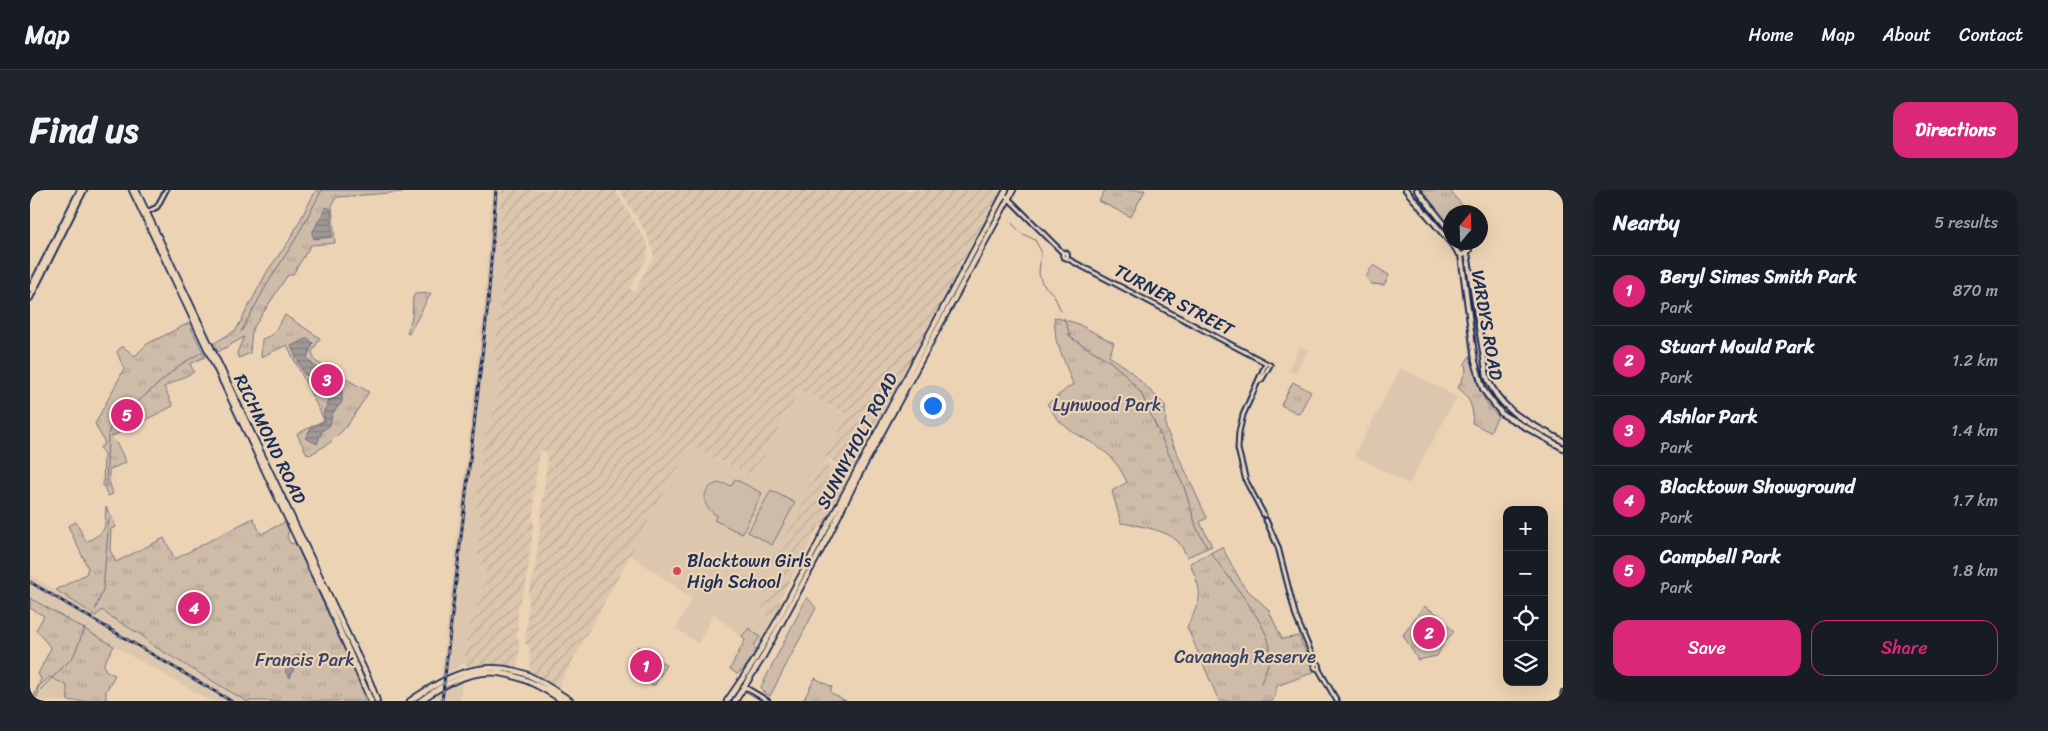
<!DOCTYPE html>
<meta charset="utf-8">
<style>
body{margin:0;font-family:Sriracha,sans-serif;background:#20242c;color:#f1f3f6}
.controls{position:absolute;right:15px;bottom:15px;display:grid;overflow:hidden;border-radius:10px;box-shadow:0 5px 20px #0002}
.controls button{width:45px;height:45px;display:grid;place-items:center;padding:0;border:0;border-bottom:1px solid #363941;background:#171b24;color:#f1f3f6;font:25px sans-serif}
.compass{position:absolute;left:1413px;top:15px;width:45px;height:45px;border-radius:50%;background:#171b24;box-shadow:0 5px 20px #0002;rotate:19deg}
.you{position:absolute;left:902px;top:215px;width:18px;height:18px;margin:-12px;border:4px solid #fff;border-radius:50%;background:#1a73e8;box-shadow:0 0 0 8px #1a73e833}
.badge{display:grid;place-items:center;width:32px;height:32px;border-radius:50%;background:#db2777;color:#fff;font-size:16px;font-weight:700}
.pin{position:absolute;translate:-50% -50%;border:2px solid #fff;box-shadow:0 1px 5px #0006}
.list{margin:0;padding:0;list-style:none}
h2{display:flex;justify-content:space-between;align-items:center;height:65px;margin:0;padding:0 20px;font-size:21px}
h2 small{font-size:16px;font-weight:400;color:#9ea1a6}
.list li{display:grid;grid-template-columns:32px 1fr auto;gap:15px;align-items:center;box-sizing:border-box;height:70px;padding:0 20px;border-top:1px solid #363941}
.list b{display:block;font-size:19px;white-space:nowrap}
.list p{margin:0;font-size:16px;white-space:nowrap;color:#9ea1a6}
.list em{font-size:16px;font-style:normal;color:#9ea1a6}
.actions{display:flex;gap:10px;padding:15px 20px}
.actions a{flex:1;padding:11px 0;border:1px solid #db2777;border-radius:15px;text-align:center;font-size:18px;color:#db2777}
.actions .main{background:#db2777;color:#fff}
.icon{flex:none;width:28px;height:28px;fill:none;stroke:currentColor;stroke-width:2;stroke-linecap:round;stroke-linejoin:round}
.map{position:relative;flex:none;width:1533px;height:511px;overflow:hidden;border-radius:15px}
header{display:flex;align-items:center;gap:30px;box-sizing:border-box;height:70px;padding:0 25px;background:#171b24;border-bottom:1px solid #363941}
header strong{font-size:24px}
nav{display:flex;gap:28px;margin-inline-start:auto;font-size:18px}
.intro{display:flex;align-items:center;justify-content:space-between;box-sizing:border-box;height:120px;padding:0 30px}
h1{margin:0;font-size:35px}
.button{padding:12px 22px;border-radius:15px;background:#db2777;color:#fff;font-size:18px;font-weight:700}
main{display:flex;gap:30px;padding:0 30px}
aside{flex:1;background:#171b24;border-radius:15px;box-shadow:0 5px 20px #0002}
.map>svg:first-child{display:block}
.built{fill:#dcc7ae}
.industrial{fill:url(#industrial-furrows)}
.grass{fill:#cebba8;stroke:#747583}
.park{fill:url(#park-tufts);stroke:#747583}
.water{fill:url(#water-rules);stroke:#6b6f7f}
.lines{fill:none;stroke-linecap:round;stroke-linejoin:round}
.stream{stroke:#6b6f7f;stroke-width:1}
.tertiary-casing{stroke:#1b2f5e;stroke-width:7}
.secondary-casing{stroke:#1b2f5e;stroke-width:8}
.primary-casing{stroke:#1b2f5e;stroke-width:8}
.tertiary{stroke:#ecd3b4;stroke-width:3}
.secondary{stroke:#ecd3b4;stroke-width:4}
.primary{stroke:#ecd3b4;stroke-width:4.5}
.rail-casing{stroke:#1b2f5e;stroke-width:3}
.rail{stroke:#ecd3b4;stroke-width:1;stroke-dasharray:4;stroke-linecap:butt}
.poi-dot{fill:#d1495b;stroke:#ecd3b4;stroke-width:2}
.labels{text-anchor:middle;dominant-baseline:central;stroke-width:4.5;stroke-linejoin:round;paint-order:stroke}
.street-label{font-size:18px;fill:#1b2f5e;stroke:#ecd3b4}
.park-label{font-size:18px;fill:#364469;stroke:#ecd3b4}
.poi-label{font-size:18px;fill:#1b2f5e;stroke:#ecd3b4;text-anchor:start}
</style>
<header>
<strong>Map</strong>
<nav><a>Home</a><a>Map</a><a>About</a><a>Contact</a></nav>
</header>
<div class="intro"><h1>Find us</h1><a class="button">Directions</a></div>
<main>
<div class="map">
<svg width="1533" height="511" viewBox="0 0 1533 511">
<defs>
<pattern id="industrial-furrows" width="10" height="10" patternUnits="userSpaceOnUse" patternTransform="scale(1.25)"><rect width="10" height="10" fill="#dcc7ae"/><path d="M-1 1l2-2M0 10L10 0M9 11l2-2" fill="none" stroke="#bcab98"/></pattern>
<pattern id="park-tufts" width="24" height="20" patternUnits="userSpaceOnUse" patternTransform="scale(1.25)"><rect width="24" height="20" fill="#cebba8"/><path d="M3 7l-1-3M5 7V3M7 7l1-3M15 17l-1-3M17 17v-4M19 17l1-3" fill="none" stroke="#b0a193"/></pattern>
<pattern id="water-rules" width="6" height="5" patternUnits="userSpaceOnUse" patternTransform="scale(1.25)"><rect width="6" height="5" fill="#a19995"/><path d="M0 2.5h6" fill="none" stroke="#827d7d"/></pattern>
</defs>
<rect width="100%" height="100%" fill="#ecd3b4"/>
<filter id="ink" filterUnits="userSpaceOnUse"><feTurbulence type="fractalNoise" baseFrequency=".02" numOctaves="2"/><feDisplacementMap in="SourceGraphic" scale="10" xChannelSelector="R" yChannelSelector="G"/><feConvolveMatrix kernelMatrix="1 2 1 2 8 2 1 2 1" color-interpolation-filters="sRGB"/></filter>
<g filter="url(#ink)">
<!-- built -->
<path class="built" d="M462,0H472L470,35L472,64L476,65L464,163L471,199L467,207L468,213L459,231L445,323H448L451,329L447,364L452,365L450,381L455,382L451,405L439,434L434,473L421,482L411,487L454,115Z
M1270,156L1278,160L1265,184L1258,180Z
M1371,178L1427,207L1379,294L1324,265Z
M770,200L817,226L795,267L798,269L797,272L817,283L816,285L819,286L818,288L791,273L772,309L774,310L749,377L729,414L742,432L727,460L684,424L668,454L646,438L662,408L600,365L660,256L723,286Z
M0,385L67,426L72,420L78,425L114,447L122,455L216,511H181L9,414L0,408Z
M20,487L37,497L39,511H3L9,496Z
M432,491L430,511H400L407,506L408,501Z"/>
<!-- industrial -->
<path class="industrial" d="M472,0H585L616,51L618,57L617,67L600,99L604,102L624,66L617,45L590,0H972L935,68L930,72L925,88L821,282L795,267L817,225L770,200L723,286L660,256L528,497L500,481L499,456L495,453L499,400L506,372L517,273L516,261H509L503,310L505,311L502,331L504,332L496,395L488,418L487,447L490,454L487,477L461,474L438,476L434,473L439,434L451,405L455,382L450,381L452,366L447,365L451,329L448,323H445L455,241L468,213L467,207L471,199L464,163L476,65H468Z
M791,273L818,288L795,332L790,335L751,407L750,417L742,432L729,414L749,377L741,371L774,311L772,309Z"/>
<!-- grass -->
<path class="grass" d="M705,289L732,303L712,344L684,330L687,325C663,314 678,284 701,296Z
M741,300L765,313L742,355L718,342Z
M777,407L786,418L740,506L733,502L731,497Z
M719,438L730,447L723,456L727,460L714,479L707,484L700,479L715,450L712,446Z"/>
<!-- park -->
<path class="park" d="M286,0H374L372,2L308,7L304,10L302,16L305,53L281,55L263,84L257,86L222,140L220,163L209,168L207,163L214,147L188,162L183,154L206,140L238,80L259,51Z
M1075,0H1115L1101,27L1069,11Z
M1390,0H1419L1438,22H1420V37Z
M1343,75L1359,85L1354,95L1341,94L1336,87Z
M401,103L379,144L377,143L382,127L383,107L385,104Z
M255,125L290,148L282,162L285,171L339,202L317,236L301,252L280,265L277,264L267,244L294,230L257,155L231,167L232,149L242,145Z
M1024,127L1046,133L1084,153L1079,166L1097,178L1135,215L1136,239L1177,328L1170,332L1182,356L1157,367C1155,363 1152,357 1149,353C1139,340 1106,335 1091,333L1082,301L1097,292L1090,279L1080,266L1064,254L1041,241L1027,229L1017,214L1043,194L1026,150Z
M159,133L175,167L160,174L164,182L134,197L143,216L81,247L86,252L96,272L79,280V291L83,304L78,306L73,295L74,264L70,257L74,255V251L65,234L94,179L87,162L92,156L105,166L117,154Z
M1442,163C1445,188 1449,209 1468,226L1460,242L1442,233C1445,220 1439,205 1428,198L1436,181L1435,173Z
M1263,192L1281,202L1269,224L1251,215Z
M76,317L86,337L81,339L80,360L86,372L134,348L145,369L223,328L231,344L255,332L259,341L257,346L260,353L266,354L338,511H216L122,455L114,447L78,425L72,420L66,426L26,400L56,384L58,378L38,336L46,332L56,352C79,340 74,340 76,317Z
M1192,357L1214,397L1238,419L1252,449L1269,446L1284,482L1247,496L1243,511H1189L1157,437C1173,404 1173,407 1160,373Z
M0,408L84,456L74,473L75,480L85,485L76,501V511H38L37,496L20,487L9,496L2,511L11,489L8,484L21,458L6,440L14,426L0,418Z
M1394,416L1407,424L1424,442L1415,451L1407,466L1388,470L1373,445Z
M608,456L636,475L625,495H622L597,477Z
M785,488L802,497L800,502L816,511H773Z"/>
<!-- water -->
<path class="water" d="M296,17L301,19V22L302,47L284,49L282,43Z
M278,148L283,153L277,167L283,175L294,181L292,187L312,199V212L302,224L300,235L292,241L287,254L275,248L281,238L295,231L293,224L303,201L274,184L261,156Z
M268,464L273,469L264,478L260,488L255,482L259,475L258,473Z"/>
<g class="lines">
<!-- stream -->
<path class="stream" d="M981,32L991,43L1005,50L1011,61L1009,84L1012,93L1024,105L1031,121
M1034,128L1041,148L1078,170L1095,184L1111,203L1154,297L1167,339L1177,357
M211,142L236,96L265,50L292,0
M76,297L78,245L81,235L150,175L172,162
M1181,363C1196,385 1239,435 1240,459C1241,471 1235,482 1231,493
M65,420L73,400L79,329
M5,511L9,501L43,467L55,438"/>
<defs>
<path id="tertiary" d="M974,4L1033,63
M115,23L127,17L136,0
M1032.5 65a2.5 2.5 0 1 1 5 0a2.5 2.5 0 1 1-5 0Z
M1036,68L1240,175L1232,189L1229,191
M1234,325L1216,291L1208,259L1209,242L1213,225L1236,173
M1236,330L1248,357L1266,427L1286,474
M1284.5 476a2.5 2.5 0 1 1 5 0a2.5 2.5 0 1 1-5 0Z
M1288,478L1307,511
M713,496L738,511
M1533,511V503"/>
<path id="secondary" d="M1376,0L1426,59
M1387,0L1420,41
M1429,52L1426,59L1428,63L1433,65L1439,60L1437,52
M1437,63L1457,187C1471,223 1501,234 1533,251
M1431,65L1445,171L1453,199L1460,209L1472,224L1533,258
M0,99L50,0
M0,108L54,0"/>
<path id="primary" d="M102,0L298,414L341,511
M106,0L340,492L347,511
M380,511C416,486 454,467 498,485C513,492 527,502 541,511
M390,511C444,472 479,474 533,511
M697,511L723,473L747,431L976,0
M705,511L731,470L798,347L825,292L983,0"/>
</defs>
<!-- tertiary casing -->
<use href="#tertiary" class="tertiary-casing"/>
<!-- secondary casing -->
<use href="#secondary" class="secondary-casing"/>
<!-- primary casing -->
<use href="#primary" class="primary-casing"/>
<!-- tertiary -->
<use href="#tertiary" class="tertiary"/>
<!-- secondary -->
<use href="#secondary" class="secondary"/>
<!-- primary -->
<use href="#primary" class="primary"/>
<defs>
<path id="rail" d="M0,392L201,511
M412,511L458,114L466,0"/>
</defs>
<!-- rail casing -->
<use href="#rail" class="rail-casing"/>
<!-- rail -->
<use href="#rail" class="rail"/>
</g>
</g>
<!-- markers -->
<circle class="poi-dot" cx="647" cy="381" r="5"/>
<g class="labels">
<!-- street labels -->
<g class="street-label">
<text transform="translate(1144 110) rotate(28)">TURNER STREET</text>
<text transform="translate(1457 135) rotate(80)">VARDYS ROAD</text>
<text transform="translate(240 249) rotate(64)">RICHMOND ROAD</text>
<text transform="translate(827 251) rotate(-62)">SUNNYHOLT ROAD</text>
</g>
<!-- park labels -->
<g class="park-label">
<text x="1077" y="215">Lynwood Park</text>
<text x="1215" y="467">Cavanagh Reserve</text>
<text x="275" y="470">Francis Park</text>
</g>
<!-- poi labels -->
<g class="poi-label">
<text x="657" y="371">Blacktown Girls<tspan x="657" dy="21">High School</tspan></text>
</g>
</g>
</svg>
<div class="controls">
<button>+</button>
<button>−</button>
<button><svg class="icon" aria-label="locate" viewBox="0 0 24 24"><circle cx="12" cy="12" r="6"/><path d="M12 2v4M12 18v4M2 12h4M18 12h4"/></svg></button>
<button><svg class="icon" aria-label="layers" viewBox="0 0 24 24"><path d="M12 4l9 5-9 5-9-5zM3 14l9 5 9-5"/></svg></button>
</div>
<svg class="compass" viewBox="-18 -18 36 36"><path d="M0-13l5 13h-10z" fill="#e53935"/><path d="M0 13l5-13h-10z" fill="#9ea1a6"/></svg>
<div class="you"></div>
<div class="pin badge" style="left:616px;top:476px">1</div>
<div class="pin badge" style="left:1399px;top:443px">2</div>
<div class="pin badge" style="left:297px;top:190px">3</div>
<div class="pin badge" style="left:164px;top:418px">4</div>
<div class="pin badge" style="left:97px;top:225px">5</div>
</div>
<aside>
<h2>Nearby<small>5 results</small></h2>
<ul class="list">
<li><span class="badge">1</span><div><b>Beryl Simes Smith Park</b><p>Park</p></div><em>870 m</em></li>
<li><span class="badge">2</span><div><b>Stuart Mould Park</b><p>Park</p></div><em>1.2 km</em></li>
<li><span class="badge">3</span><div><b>Ashlar Park</b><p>Park</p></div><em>1.4 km</em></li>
<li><span class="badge">4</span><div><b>Blacktown Showground</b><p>Park</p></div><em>1.7 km</em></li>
<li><span class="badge">5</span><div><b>Campbell Park</b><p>Park</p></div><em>1.8 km</em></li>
</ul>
<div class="actions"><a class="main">Save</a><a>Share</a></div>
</aside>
</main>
